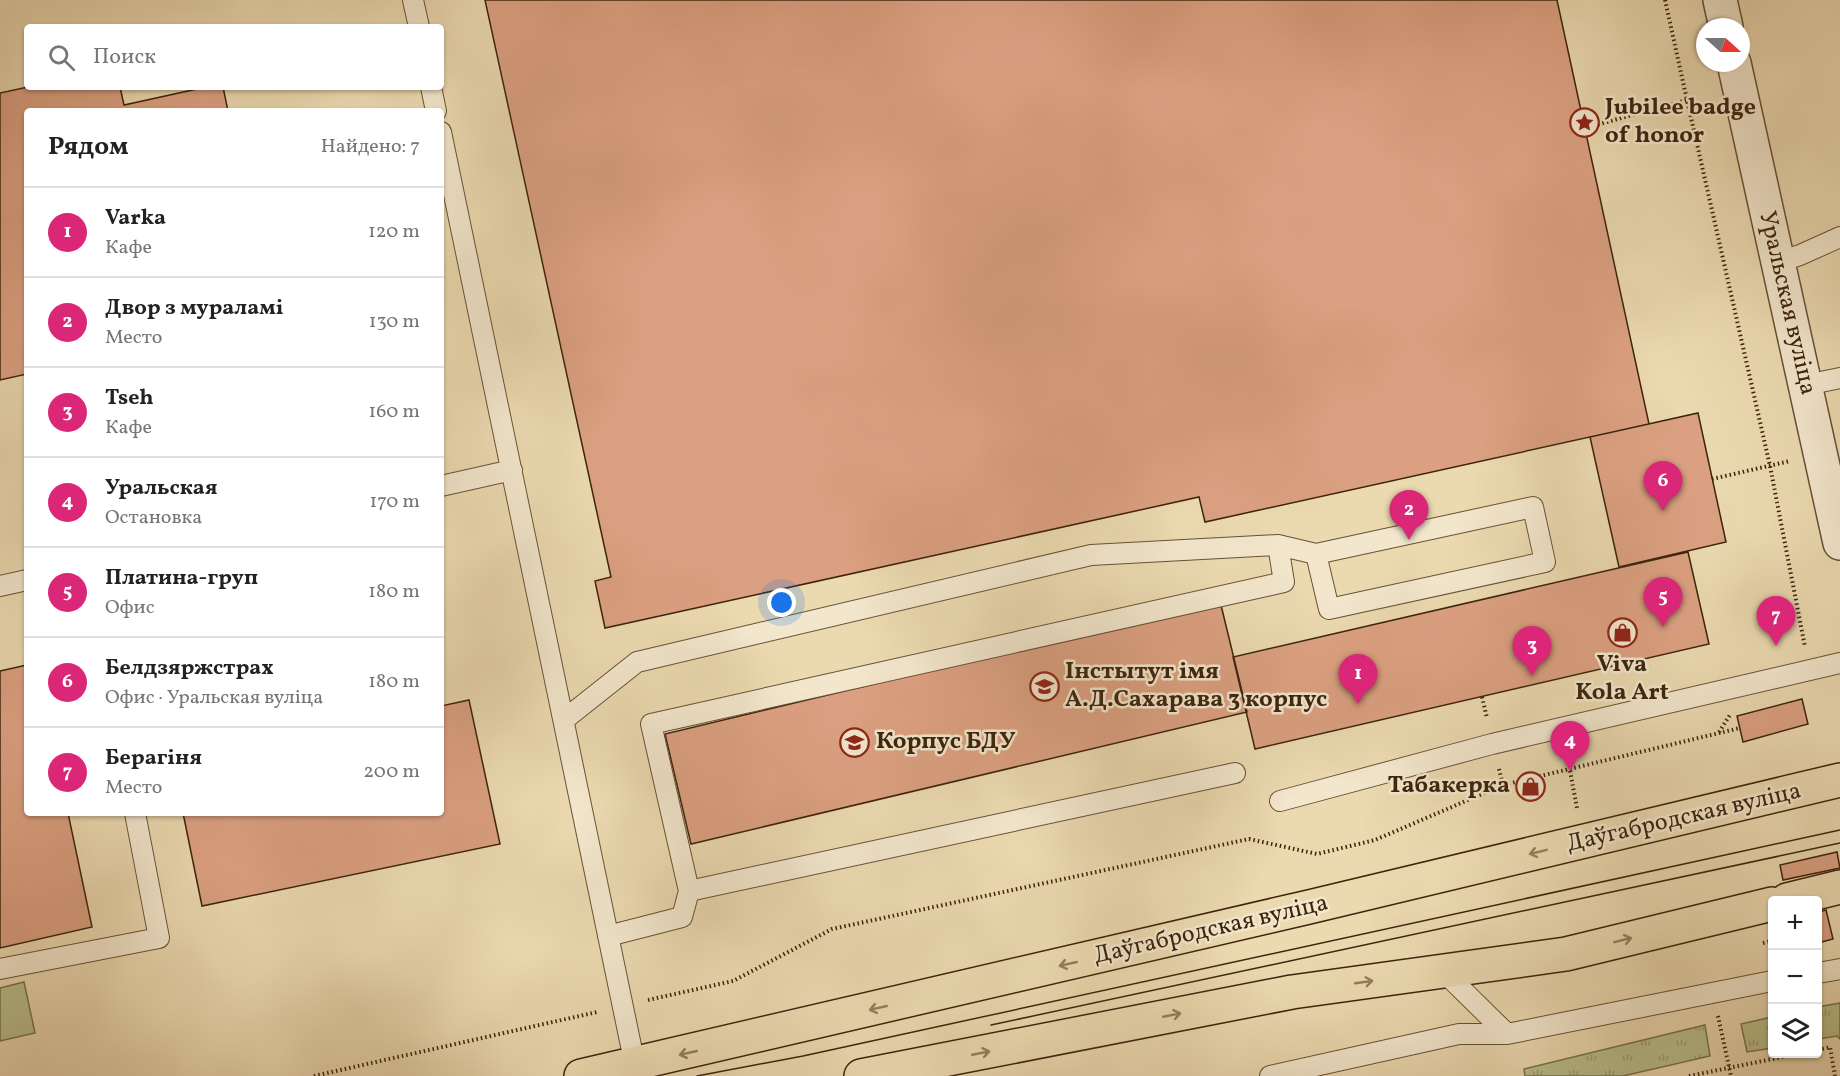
<!DOCTYPE html>
<html lang="ru">
<meta charset="utf-8">
<style>
body{margin:0;font-family:Vollkorn,serif;background:#f6f6f6;color:#222}
.controls{position:absolute;right:18px;bottom:18px;display:grid;overflow:hidden;border-radius:6px;box-shadow:0 2px 4px #0004}
.controls button{width:54px;height:54px;display:grid;place-items:center;padding:0;border:0;border-bottom:2px solid #e0e0e0;background:#fff;color:#222;font:30px sans-serif}
.compass{position:absolute;left:1696px;top:18px;width:54px;height:54px;border-radius:50%;background:#fff;box-shadow:0 2px 4px #0004;rotate:111deg}
.you{position:absolute;left:782px;top:603px;width:21px;height:21px;margin:-15px;border:4px solid #fff;border-radius:50%;background:#1a73e8;box-shadow:0 0 0 9px #1a73e833}
.badge{display:grid;place-items:center;width:39px;height:39px;border-radius:50%;background:#db2777;color:#fff;font-size:20px;font-weight:700}
.pin{position:absolute;translate:-50% -50px;filter:drop-shadow(0 2px 3px #0008)}
.pin::after{content:'';position:absolute;top:32px;width:21px;height:18px;background:inherit;clip-path:polygon(0 0,100% 0,50% 100%)}
.list{margin:0;padding:0;list-style:none}
h2{display:flex;justify-content:space-between;align-items:center;height:78px;margin:0;padding:0 24px;font-size:26px}
h2 small{font-size:20px;font-weight:400;color:#767676}
.list li{display:grid;grid-template-columns:39px 1fr auto;gap:18px;align-items:center;box-sizing:border-box;height:90px;padding:0 24px;border-top:2px solid #e0e0e0}
.list b{display:block;font-size:22px;white-space:nowrap}
.list p{margin:0;font-size:20px;white-space:nowrap;color:#767676}
.list em{font-size:20px;font-style:normal;color:#767676}
.icon{flex:none;width:33px;height:33px;fill:none;stroke:currentColor;stroke-width:2;stroke-linecap:round;stroke-linejoin:round}
.map{position:relative;flex:none;width:1840px;height:1076px;overflow:hidden}
.search{position:absolute;background:#fff;box-shadow:0 2px 4px #0004;left:24px;top:24px;width:420px;height:66px;display:flex;align-items:center;gap:15px;box-sizing:border-box;padding:0 21px;border-radius:6px;color:#767676;font-size:22px}
.panel{position:absolute;background:#fff;box-shadow:0 2px 4px #0004;left:24px;top:108px;width:420px;height:708px;border-radius:6px}
.map>svg:first-child{display:block}
.grass{fill:url(#grass-tufts);stroke:#7a724c;stroke-width:1.5}
.pitch{fill:#b8bf8b;stroke:#7a724c;stroke-width:1.5}
.building{fill:#dba081;stroke:#3c240d;stroke-width:1.5}
.lines{fill:none;stroke-linecap:round;stroke-linejoin:round}
.service-casing{stroke:#685136;stroke-width:22}
.tertiary-casing{stroke:#685136;stroke-width:36}
.primary-casing{stroke:#3c240d;stroke-width:36}
.path{stroke:#3c240d;stroke-width:4;stroke-dasharray:1.5 3;stroke-linecap:butt}
.service{stroke:#f2e6cc;stroke-width:20}
.tertiary{stroke:#f2e6cc;stroke-width:33}
.primary{stroke:#ebd9b0;stroke-width:33}
.tram{stroke:#3c240d;stroke-width:1.5}
.oneway{stroke:#947e5e}
.labels{text-anchor:middle;dominant-baseline:central;stroke-width:5;stroke-linejoin:round;paint-order:stroke}
.poi-label{font-size:24px;font-weight:bold;fill:#3c240d;stroke:#f2e6cc;text-anchor:start}
.street-label{font-size:24px;fill:#3c240d;stroke:#f2e6cc}
</style>
<div class="map">
<svg width="1840" height="1076" viewBox="0 0 1840 1076">
<defs>
<pattern id="grass-tufts" width="24" height="20" patternUnits="userSpaceOnUse" patternTransform="scale(1.5)"><rect width="24" height="20" fill="#b8bf8b"/><path d="M3 7l-1-3M5 7V3M7 7l1-3M15 17l-1-3M17 17v-4M19 17l1-3" fill="none" stroke="#979b70"/></pattern>
</defs>
<rect width="100%" height="100%" fill="#ebd9b0"/>
<filter id="stains"><feTurbulence type="fractalNoise" baseFrequency=".00333" numOctaves="4"/><feColorMatrix values="0 0 0 0 .2 0 0 0 0 .09 0 0 0 0 .02 0 0 0 .5 -.17"/></filter>
<radialGradient id="worn" r=".72"><stop offset=".6" stop-color="#630" stop-opacity="0"/><stop offset="1" stop-color="#630" stop-opacity=".3"/></radialGradient>
<!-- grass -->
<path class="grass" d="M1840,1003V1039L1837,1036L1818,1039V1007Z
M1772,1017V1048L1747,1052L1741,1024Z
M1705,1025L1710,1056L1623,1076H1525L1524,1069Z"/>
<!-- pitch -->
<path class="pitch" d="M24,982L35,1033L0,1041V988Z"/>
<!-- building -->
<path class="building" d="M485,0H1557L1649,424L1205,522L1199,497L605,628L595,581L611,577Z
M28,87H120L124,105L206,87H223L228,111H27V374L0,380V93Z
M1698,413L1726,542L1619,567L1590,437Z
M1688,552L1709,644L1255,749L1233,657Z
M1220,601L1247,712L691,844L665,734Z
M27,665V813H68L92,927L0,948V671Z
M1802,699L1808,724L1743,742L1737,716Z
M469,700L500,844L202,906L183,813H441V706Z
M1837,852L1840,868L1783,880L1780,865Z
M1826,910L1833,939L1818,943V912Z"/>
<g class="lines">
<defs>
<path id="service" d="M413,0L419,27
M431,87L436,111
M441,132L635,1065
M1778,262L1800,255L1840,237
M1806,385L1840,378
M441,486L512,470
M0,586L27,580
M565,719L637,662L1091,555L1278,545L1316,554L1329,609L1545,562L1533,507L1316,554
M1280,801L1492,744L1840,663
M689,891L651,724L1284,582L1278,545
M608,936L682,917L689,891L1235,773
M0,969L159,938L135,813
M1443,971L1507,1034
M1818,973L1840,969
M1270,1076L1459,1034H1507L1772,981"/>
<path id="tertiary" d="M1720,0L1726,27
M1734,63L1840,543"/>
<path id="primary" d="M1787,900L1840,887
M581,1076L1309,907L1840,780
M861,1076L1292,992L1566,954L1772,904"/>
</defs>
<!-- service casing -->
<use href="#service" class="service-casing"/>
<!-- tertiary casing -->
<use href="#tertiary" class="tertiary-casing"/>
<!-- primary casing -->
<use href="#primary" class="primary-casing"/>
<!-- path -->
<path class="path" d="M1665,0L1687,100
M1585,128L1687,100L1770,466L1805,647
M1712,479L1790,461
M1482,697L1487,718
M1719,732L1730,715
M1499,769L1503,785
M1570,771L1577,808
M1763,943L1772,941
M648,1000L733,981L832,929L1249,839L1317,854L1375,840L1503,785L1740,728
M1718,1016L1731,1076
M1818,1050L1830,1047L1835,1076
M314,1076L597,1012
M1689,1076L1797,1054"/>
<!-- service -->
<use href="#service" class="service"/>
<!-- tertiary -->
<use href="#tertiary" class="tertiary"/>
<!-- primary -->
<use href="#primary" class="primary"/>
<!-- tram -->
<path class="tram" d="M991,1025L1840,843
M697,1076L803,1056L1840,830"/>
</g>
<!-- one-way arrows -->
<defs><path id="oneway-shaft" d="M-6 0H5M1.5-3L5.5 0L1.5 3" fill="none" stroke-width="1.6" stroke-linecap="round" stroke-linejoin="round" transform="scale(1.5)"/></defs>
<g class="oneway">
<use href="#oneway-shaft" transform="translate(1538 852) rotate(166)"/>
<use href="#oneway-shaft" transform="translate(1623 940) rotate(-14)"/>
<use href="#oneway-shaft" transform="translate(1068 964) rotate(167)"/>
<use href="#oneway-shaft" transform="translate(1364 982) rotate(-8)"/>
<use href="#oneway-shaft" transform="translate(878 1008) rotate(167)"/>
<use href="#oneway-shaft" transform="translate(1172 1015) rotate(-11)"/>
<use href="#oneway-shaft" transform="translate(688 1053) rotate(167)"/>
<use href="#oneway-shaft" transform="translate(981 1053) rotate(-11)"/>
</g>
<!-- icons -->
<defs>
<symbol id="sight-ring" viewBox="-11 -11 22 22"><circle r="9.5" fill="#f2e6cc" stroke="#8f2418" stroke-width="1.5"/><path d="M0-6L1.8-2.2L6-1.7L2.9 1.2L3.7 5.4L0 3.3L-3.7 5.4L-2.9 1.2L-6-1.7L-1.8-2.2Z" fill="#8f2418"/></symbol>
<symbol id="shop-ring" viewBox="-11 -11 22 22"><circle r="9.5" fill="#f2e6cc" stroke="#8f2418" stroke-width="1.5"/><path d="M-5-2.5h2.3a2.7 3.5 0 0 1 5.4 0H5L5.5 6h-11ZM-1.5-2.5h3a1.5 2.3 0 0 0-3 0Z" fill="#8f2418"/></symbol>
<symbol id="university-ring" viewBox="-11 -11 22 22"><circle r="9.5" fill="#f2e6cc" stroke="#8f2418" stroke-width="1.5"/><path d="M0-5L7-2L0 1L-7-2ZM-4 1L0 2.5L4 1V4Q0 6-4 4Z" fill="#8f2418"/></symbol>
</defs>
<g fill-rule="evenodd">
<use href="#sight-ring" x="1568" y="106" width="33" height="33"/>
<use href="#shop-ring" x="1606" y="616" width="33" height="33"/>
<use href="#university-ring" x="1028" y="670" width="33" height="33"/>
<use href="#university-ring" x="838" y="726" width="33" height="33"/>
<use href="#shop-ring" x="1514" y="770" width="33" height="33"/>
</g>
<g class="labels">
<!-- poi labels -->
<g class="poi-label">
<text x="1605" y="108">Jubilee badge<tspan x="1605" dy="28">of honor</tspan></text>
<text x="1622" y="665" text-anchor="middle">Viva<tspan x="1622" dy="28">Kola Art</tspan></text>
<text x="1065" y="672">Інстытут імя<tspan x="1065" dy="28">А.Д.Сахарава 3 корпус</tspan></text>
<text x="876" y="742">Корпус БДУ</text>
<text x="1510" y="786" text-anchor="end">Табакерка</text>
</g>
<!-- street labels -->
<g class="street-label">
<text transform="translate(1787 303) rotate(77)">Уральская вуліца</text>
<text transform="translate(1684 818) rotate(-13)">Даўгабродская вуліца</text>
<text transform="translate(1211 930) rotate(-13)">Даўгабродская вуліца</text>
</g>
</g>
<rect width="100%" height="100%" filter="url(#stains)"/>
<rect width="100%" height="100%" fill="url(#worn)"/>
</svg>
<div class="controls">
<button>+</button>
<button>−</button>
<button><svg class="icon" aria-label="layers" viewBox="0 0 24 24"><path d="M12 4l9 5-9 5-9-5zM3 14l9 5 9-5"/></svg></button>
</div>
<svg class="compass" viewBox="-18 -18 36 36"><path d="M0-13l5 13h-10z" fill="#e53935"/><path d="M0 13l5-13h-10z" fill="#767676"/></svg>
<div class="you"></div>
<div class="pin badge" style="left:1358px;top:704px">1</div>
<div class="pin badge" style="left:1409px;top:540px">2</div>
<div class="pin badge" style="left:1532px;top:676px">3</div>
<div class="pin badge" style="left:1570px;top:771px">4</div>
<div class="pin badge" style="left:1663px;top:627px">5</div>
<div class="pin badge" style="left:1663px;top:511px">6</div>
<div class="pin badge" style="left:1776px;top:646px">7</div>
<div class="search"><svg class="icon" aria-label="search" viewBox="0 0 24 24"><circle cx="10" cy="10" r="6"/><path d="M15 15l6 6"/></svg>Поиск</div>
<section class="panel">
<h2>Рядом<small>Найдено: 7</small></h2>
<ul class="list">
<li><span class="badge">1</span><div><b>Varka</b><p>Кафе</p></div><em>120 m</em></li>
<li><span class="badge">2</span><div><b>Двор з мураламі</b><p>Место</p></div><em>130 m</em></li>
<li><span class="badge">3</span><div><b>Tseh</b><p>Кафе</p></div><em>160 m</em></li>
<li><span class="badge">4</span><div><b>Уральская</b><p>Остановка</p></div><em>170 m</em></li>
<li><span class="badge">5</span><div><b>Платина-груп</b><p>Офис</p></div><em>180 m</em></li>
<li><span class="badge">6</span><div><b>Белдзяржстрах</b><p>Офис · Уральская вуліца</p></div><em>180 m</em></li>
<li><span class="badge">7</span><div><b>Берагіня</b><p>Место</p></div><em>200 m</em></li>
</ul>
</section>
</div>
